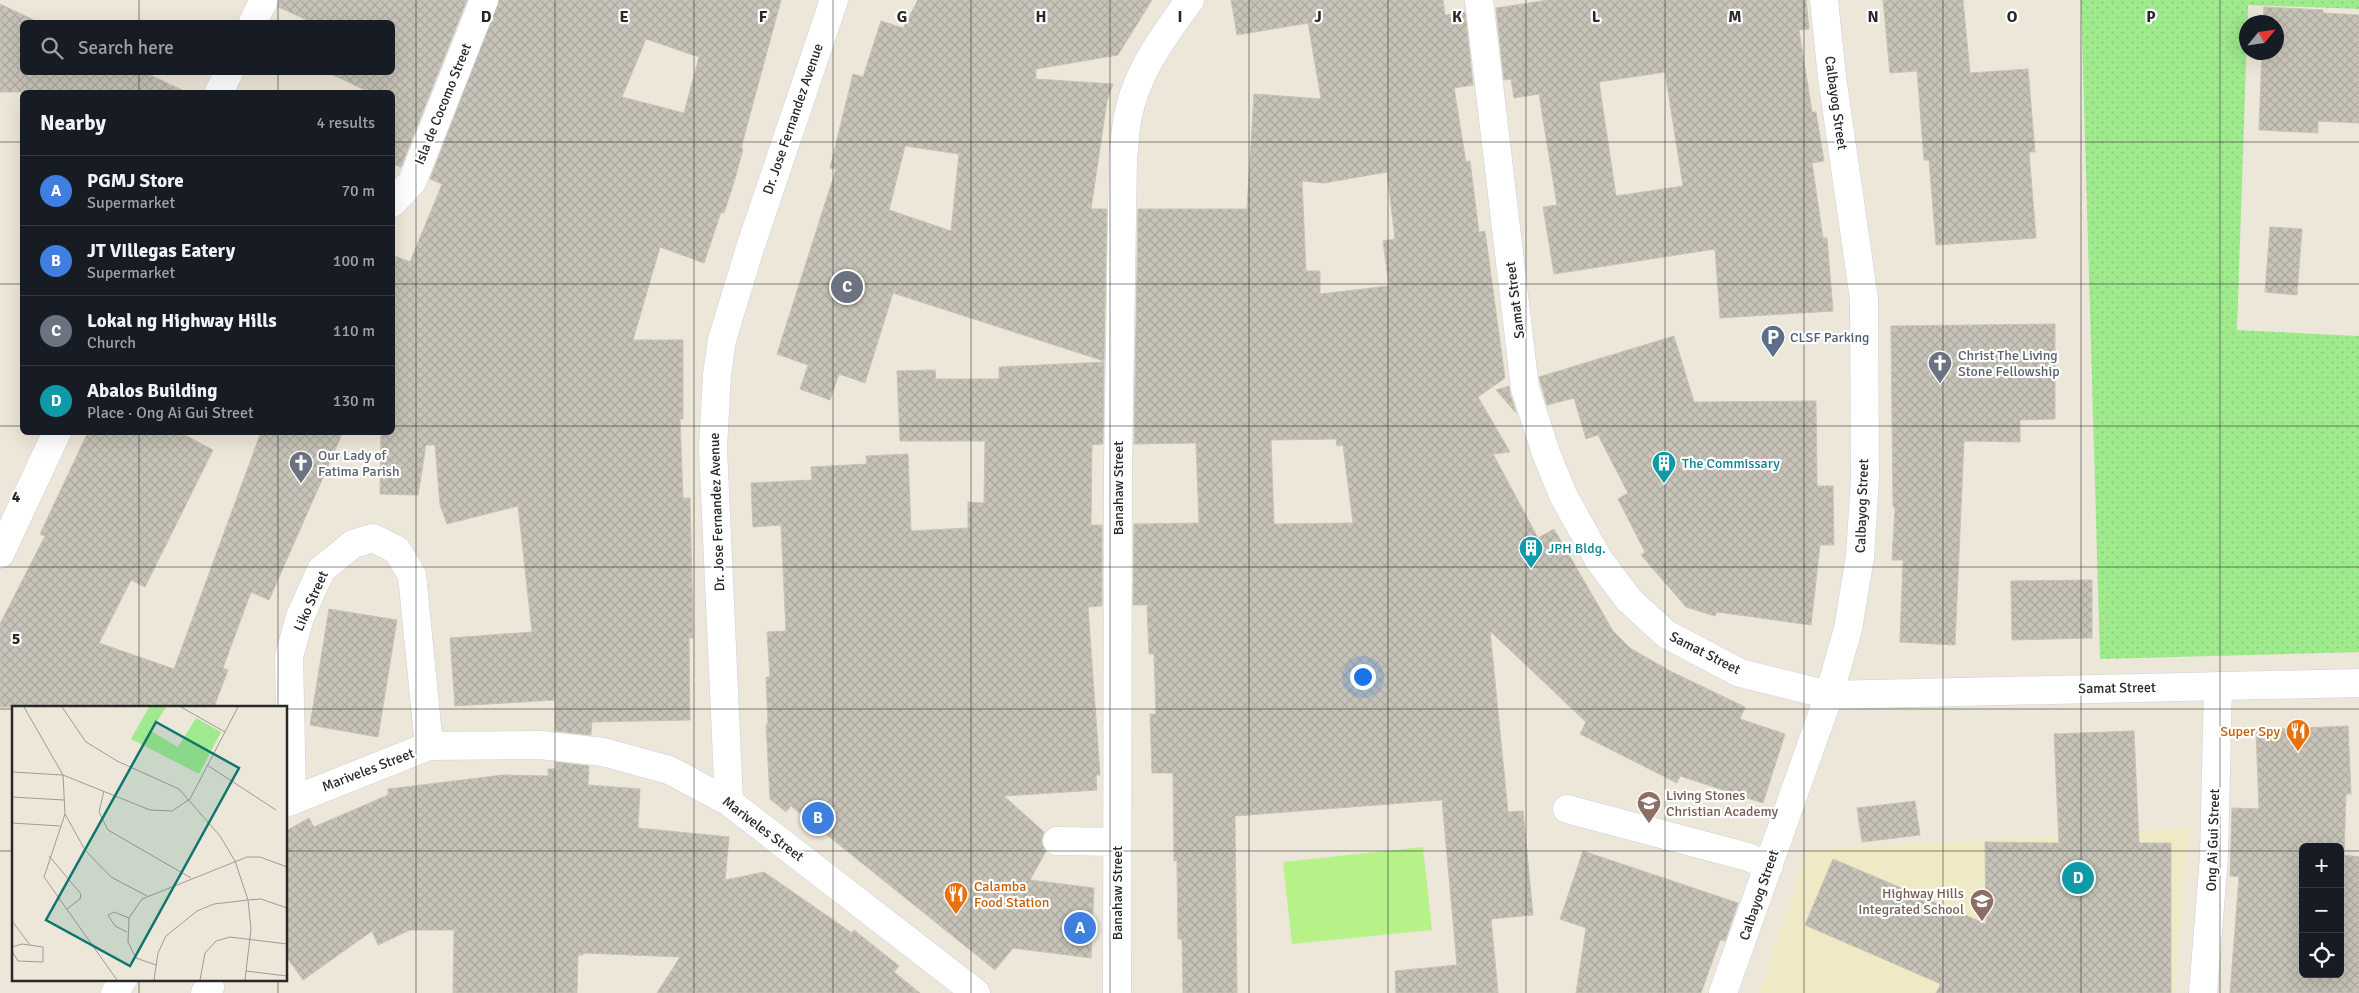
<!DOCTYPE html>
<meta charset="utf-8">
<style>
body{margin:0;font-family:Signika,sans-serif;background:#242831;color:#f1f3f6}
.controls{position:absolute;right:15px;bottom:15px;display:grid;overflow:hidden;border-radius:8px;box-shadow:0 5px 20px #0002}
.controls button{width:45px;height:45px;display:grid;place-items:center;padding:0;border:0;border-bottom:1px solid #363941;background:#171b24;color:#f1f3f6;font:25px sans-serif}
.compass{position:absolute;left:2239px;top:15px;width:45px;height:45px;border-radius:50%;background:#171b24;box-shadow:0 5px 20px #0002;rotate:61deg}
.you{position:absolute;left:1362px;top:676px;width:18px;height:18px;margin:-12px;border:4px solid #fff;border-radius:50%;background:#1a73e8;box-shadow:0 0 0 8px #1a73e833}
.badge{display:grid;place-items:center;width:32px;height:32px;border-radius:50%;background:#9ba0fa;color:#fff;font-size:16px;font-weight:700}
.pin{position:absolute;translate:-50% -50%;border:2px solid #fff;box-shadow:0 1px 5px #0006}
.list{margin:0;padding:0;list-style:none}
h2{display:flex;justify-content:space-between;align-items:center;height:65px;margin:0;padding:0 20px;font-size:21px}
h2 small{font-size:16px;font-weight:400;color:#9ea1a6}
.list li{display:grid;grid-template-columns:32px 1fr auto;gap:15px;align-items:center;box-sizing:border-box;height:70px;padding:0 20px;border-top:1px solid #363941}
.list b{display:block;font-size:19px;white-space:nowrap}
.list p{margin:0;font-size:16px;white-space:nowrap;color:#9ea1a6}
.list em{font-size:16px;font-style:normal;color:#9ea1a6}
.icon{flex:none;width:28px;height:28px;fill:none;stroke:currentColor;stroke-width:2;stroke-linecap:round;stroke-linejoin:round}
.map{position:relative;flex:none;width:2359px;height:993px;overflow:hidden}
.search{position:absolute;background:#171b24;box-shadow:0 5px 20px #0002;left:20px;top:20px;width:375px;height:55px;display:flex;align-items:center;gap:12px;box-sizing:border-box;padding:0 18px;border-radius:8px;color:#9ea1a6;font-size:19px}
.panel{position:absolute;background:#171b24;box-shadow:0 5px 20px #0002;left:20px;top:90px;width:375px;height:345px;border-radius:8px}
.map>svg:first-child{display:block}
.education{fill:#f0e9c5}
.grass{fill:url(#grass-dots)}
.pitch{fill:#b6f288}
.building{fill:url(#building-cross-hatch);stroke:#c8c3b2;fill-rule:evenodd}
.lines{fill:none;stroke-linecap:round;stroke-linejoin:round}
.minor-casing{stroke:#cdcee3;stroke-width:29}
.minor{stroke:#fff;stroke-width:28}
.grid{fill:none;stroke:#282828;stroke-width:1;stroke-opacity:0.55}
.labels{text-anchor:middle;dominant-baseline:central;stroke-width:4.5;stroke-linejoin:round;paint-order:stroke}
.street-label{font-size:14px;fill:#282828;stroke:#fff}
.service-label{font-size:14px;fill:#4e5e75;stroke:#fff;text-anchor:start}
.worship-label{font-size:14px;fill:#5b616d;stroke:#fff;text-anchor:start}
.culture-label{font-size:14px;fill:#0d838f;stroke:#fff;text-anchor:start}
.food-label{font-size:14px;fill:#c56008;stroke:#fff;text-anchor:end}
.education-label{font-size:14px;fill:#785e54;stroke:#fff;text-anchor:start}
.inset-road{fill:none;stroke:#9e9b92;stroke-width:1}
.view{fill:#0f766e;fill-opacity:0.15;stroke:#0f766e;stroke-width:2.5}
.inset-edge{fill:none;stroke:#282828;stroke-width:2.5}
.grid-label{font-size:16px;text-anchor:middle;font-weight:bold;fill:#282828;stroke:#fff;stroke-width:4.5;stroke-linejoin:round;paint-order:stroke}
</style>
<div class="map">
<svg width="2359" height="993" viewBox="0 0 2359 993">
<defs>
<pattern id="grass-dots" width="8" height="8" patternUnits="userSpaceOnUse" patternTransform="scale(1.25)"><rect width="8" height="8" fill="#a0ea8e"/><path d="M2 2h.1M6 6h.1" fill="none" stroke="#8ac97a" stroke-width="1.8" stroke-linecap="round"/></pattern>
<pattern id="building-cross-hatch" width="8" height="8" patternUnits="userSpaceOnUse" patternTransform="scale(1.25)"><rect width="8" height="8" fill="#c7c3b8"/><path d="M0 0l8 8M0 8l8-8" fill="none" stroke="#aba89e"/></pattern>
</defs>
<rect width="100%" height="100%" fill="#ece7d8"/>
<!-- education -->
<path class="education" d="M2189,828L2174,993H1759L1808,850Z"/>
<!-- grass -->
<path class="grass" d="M2081,0H2359V9L2248,5L2237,330L2359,336V652L2100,659Z"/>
<!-- pitch -->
<path class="pitch" d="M1423,847L1432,930L1292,944L1283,862Z"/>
<!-- building -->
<path class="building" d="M279,0H467L401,167L392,164V92H369L327,72H392V22H312L278,7Z
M499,0H781L741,148L743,149L735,179L724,213L721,212L704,263L660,247L633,340H683V419H680L683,498H690L692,582L693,638H689L690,720L592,722L591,735L555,731V700L455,706L450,638L532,632L518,506L447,524L440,505L435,445H426L418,495L380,494L381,432H392V255L410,262L442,184L430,179ZM646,39L699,57L684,113L622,97Z
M918,0H1152L1118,55L1036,69V79L1113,84L1107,101L1091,209H1107L1104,361L893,293L865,383L839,374L830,400L800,389L808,365L777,354L836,169L830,168L853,74L863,77L881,21L903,28ZM905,146L959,154L951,231L889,210Z
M1231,0H1443L1445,15L1465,12L1473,85L1454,88L1466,162L1470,161L1479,232L1485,231L1505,378L1478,397L1510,452L1493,454L1538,538L1554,529L1613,631L1630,648L1670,671L1745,707L1740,719L1785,734L1763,803L1680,776L1677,783L1580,734L1586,722L1490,631L1508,812L1523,811L1533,915L1491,919L1498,993H1396L1395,971L1457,965L1442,800L1235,816L1237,993H1183L1182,939H1178L1177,861H1174L1173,773H1152L1150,714H1156L1154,654H1149L1147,605H1133L1134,524L1199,523L1196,443L1134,444L1138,209H1247L1254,94L1321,99L1308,23L1237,35ZM1387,172L1395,239L1383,241L1389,286L1320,294V271H1306L1302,181L1324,183ZM1336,439L1337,446L1343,445L1353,523L1274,524L1271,440Z
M1548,0H1806L1809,29L1799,30L1812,112H1816L1824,161L1812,163L1823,238H1827L1833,311L1720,318L1715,249L1554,274L1543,207L1557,205L1539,94L1514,98L1511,79L1504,80L1496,8ZM1665,72L1683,186L1616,196L1599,82Z
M1883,0H1963L1970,73L2028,69L2035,152H2029L2036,238L1936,245L1929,160H1924L1917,71L1890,73Z
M0,4L38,22H22V72H144L186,92H0Z
M2264,7L2323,10V13L2359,15V123L2318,121V133L2259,130L2262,52H2276V22H2263Z
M2270,227L2302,229L2297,295L2265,292Z
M2055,324V419L2020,420V442L1964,441L1955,645L1900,642L1903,560H1892L1895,507H1893L1891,326Z
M1674,336L1694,402L1816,401L1817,486H1833L1834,545H1820L1811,625L1717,612L1715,616L1686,607L1641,555L1645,552L1618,499L1628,493L1598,435L1586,439L1574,398L1547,405L1539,377Z
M1104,362L1103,444L1092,445L1091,525H1102V606L1088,607L1100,775H1096L1097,790L1004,796L1044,832L1041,841L1046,851L1030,880L1094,888L1091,958L1013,948L995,970L791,806L786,812L770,799L766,724H768L766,677H770L767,632L786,631L781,525L753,527L751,483L812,480L811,467L867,464L866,456L908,454L911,531L968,528V502L984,503L985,441H900L897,371L935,370L936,379H999V367Z
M1509,386L1510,393L1516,413L1496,390Z
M88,432H179L213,450L145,587L131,580L99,643L174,669L261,432H343L269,600L251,592L223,668L228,670L214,707H0V624L45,536L40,534Z
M2092,580V638L2012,640L2011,581Z
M329,609L397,620L378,737L310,725Z
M2348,726L2351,794H2346L2344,855L2359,857V993H2230L2239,877L2230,876L2232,808L2259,809L2256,730ZM2303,847H2340V974H2303Z
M2134,731L2139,843H2171V993H1936L1941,984L1805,925L1833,859L1986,924L1985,842L2059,843L2054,734Z
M556,762L589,766L588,785L640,789L638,828L729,837L725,880L764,872L852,933L854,930L899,966L894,972L920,993H657L680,957L583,953V955H578L577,993H453L454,930H410L378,945L372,931L303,980L286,956V831L309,818L314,827L388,795V789L503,775L548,776V769H561L556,768Z
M1915,801L1920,835L1862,842L1857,808Z
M1583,851L1738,903L1725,941L1720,940L1701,993H1576L1586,928L1560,919Z"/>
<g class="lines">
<defs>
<path id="minor" d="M1479,0L1525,388L1546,453L1563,495L1599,560L1629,600L1666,634L1740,673L1829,695L2359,683
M253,22L264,0
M219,92L229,72
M392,203L412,182L484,0
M0,554L57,432
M292,799L289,656L300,617L321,570L353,544L373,538L397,550L412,575L429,746
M729,802L713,448L717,375L722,340L750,248L834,0
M286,803L429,746L540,745L603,752L669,770L729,802L976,993
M1567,809L1748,857L1769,866
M1057,841L1117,842
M115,993L123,979
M205,993L210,987
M1117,993L1118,463L1123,158C1125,143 1125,127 1129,112C1137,72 1166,32 1190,0
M1723,993L1829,695L1848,629L1860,557L1865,478L1864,299L1832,77L1824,0
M2203,993L2214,857L2218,686"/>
</defs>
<!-- minor casing -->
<use href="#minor" class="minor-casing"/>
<!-- minor -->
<use href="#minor" class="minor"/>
</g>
<!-- grid -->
<path class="grid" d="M139,0V22M278,0V22M416,0V993M555,0V993M694,0V993M833,0V993M971,0V993M1110,0V993M1249,0V993M1388,0V993M1526,0V993M1665,0V993M1804,0V993M1943,0V993M2081,0V993M2220,0V993M139,72V92M278,72V92M0,142H22M392,142H2359M0,284H22M392,284H2359M0,426H22M392,426H2359M139,432V707M278,432V707M0,567H2359M0,709H14M286,709H2359M0,851H14M286,851H2303M2340,851H2359M139,979V993M278,979V993"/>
<!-- icons -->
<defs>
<symbol id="parking-pin" viewBox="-11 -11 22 30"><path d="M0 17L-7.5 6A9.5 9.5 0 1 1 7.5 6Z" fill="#5c6f8a" stroke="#fff"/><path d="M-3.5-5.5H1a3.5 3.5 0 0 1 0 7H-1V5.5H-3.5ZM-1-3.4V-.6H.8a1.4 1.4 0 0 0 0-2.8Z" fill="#fff"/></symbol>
<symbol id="church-pin" viewBox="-11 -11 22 30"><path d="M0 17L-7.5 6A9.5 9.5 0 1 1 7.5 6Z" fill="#6b7280" stroke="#fff"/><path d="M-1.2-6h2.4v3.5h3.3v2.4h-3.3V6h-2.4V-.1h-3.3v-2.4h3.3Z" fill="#fff"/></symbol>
<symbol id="building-pin" viewBox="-11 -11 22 30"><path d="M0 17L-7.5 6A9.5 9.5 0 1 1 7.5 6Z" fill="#0f9aa8" stroke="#fff"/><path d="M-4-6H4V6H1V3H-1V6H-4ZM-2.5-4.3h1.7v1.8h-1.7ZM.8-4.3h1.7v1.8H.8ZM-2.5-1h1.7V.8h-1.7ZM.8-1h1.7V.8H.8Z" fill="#fff"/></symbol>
<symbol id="restaurant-pin" viewBox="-11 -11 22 30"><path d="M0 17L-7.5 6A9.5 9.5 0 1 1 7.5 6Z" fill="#e8710a" stroke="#fff"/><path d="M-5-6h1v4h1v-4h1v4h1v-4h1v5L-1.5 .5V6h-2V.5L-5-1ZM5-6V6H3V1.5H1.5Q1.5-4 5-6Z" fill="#fff"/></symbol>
<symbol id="school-pin" viewBox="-11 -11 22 30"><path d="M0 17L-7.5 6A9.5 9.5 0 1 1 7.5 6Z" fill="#8d6e63" stroke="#fff"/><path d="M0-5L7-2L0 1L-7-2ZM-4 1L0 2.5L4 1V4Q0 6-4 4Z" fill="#fff"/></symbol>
</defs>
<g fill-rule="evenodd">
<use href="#parking-pin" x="1759" y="323" width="28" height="38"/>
<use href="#church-pin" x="1926" y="349" width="28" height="38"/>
<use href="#church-pin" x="287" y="449" width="28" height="38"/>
<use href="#building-pin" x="1650" y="449" width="28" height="38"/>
<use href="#building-pin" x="1517" y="534" width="28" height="38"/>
<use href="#restaurant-pin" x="2284" y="717" width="28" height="38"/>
<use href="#school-pin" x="1635" y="789" width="28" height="38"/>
<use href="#restaurant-pin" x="942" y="880" width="28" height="38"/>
<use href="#school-pin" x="1968" y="887" width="28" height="38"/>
</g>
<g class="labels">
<!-- street labels -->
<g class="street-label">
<text transform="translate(1836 103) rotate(82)">Calbayog Street</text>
<text transform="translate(443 104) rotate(-68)">Isla de Cocomo Street</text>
<text transform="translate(793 119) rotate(-71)">Dr. Jose Fernandez Avenue</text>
<text transform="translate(1515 300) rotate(-97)">Samat Street</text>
<text transform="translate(1118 488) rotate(-90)">Banahaw Street</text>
<text transform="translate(1862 506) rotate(-88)">Calbayog Street</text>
<text transform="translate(717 512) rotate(-92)">Dr. Jose Fernandez Avenue</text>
<text transform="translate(311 601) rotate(-66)">Liko Street</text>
<text transform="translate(1705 653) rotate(27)">Samat Street</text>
<text transform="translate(2117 688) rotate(-1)">Samat Street</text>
<text transform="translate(368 770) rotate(-21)">Mariveles Street</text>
<text transform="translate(763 829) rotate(37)">Mariveles Street</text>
<text transform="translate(2213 840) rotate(-88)">Ong Ai Gui Street</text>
<text transform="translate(1117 893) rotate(-90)">Banahaw Street</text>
<text transform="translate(1759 895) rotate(-71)">Calbayog Street</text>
</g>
<!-- service labels -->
<g class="service-label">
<text x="1790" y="337">CLSF Parking</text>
</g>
<!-- worship labels -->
<g class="worship-label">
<text x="1958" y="355">Christ The Living<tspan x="1958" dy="16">Stone Fellowship</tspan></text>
<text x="318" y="455">Our Lady of<tspan x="318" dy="16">Fatima Parish</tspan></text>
</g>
<!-- culture labels -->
<g class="culture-label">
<text x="1682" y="463">The Commissary</text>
<text x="1548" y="548">JPH Bldg.</text>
</g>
<!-- food labels -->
<g class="food-label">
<text x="2280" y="731">Super Spy</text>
<text x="974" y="886" text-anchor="start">Calamba<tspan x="974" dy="16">Food Station</tspan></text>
</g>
<!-- education labels -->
<g class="education-label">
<text x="1666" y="795">Living Stones<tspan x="1666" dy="16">Christian Academy</tspan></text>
<text x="1964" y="893" text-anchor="end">Highway Hills<tspan x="1964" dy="16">Integrated School</tspan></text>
</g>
</g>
<!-- overview -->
<g transform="translate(12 706)">
<rect width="275" height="275" fill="#ece7d8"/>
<path d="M137,1H154L139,25L166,41L184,12L209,26L187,68L119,33Z" fill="#a0ea8e"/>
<path class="inset-road" d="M12,1L51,69L53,108L73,144L99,171L135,190M50,1L74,36L105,55L167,83L208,130L223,155L236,194L239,223L233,274M169,1L213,26M195,59L264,104M0,66L51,69L138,104L160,105L178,93L226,1M92,85L87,106L96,124L179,172M0,91L52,94M53,108L32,171L105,274M0,117L48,120M37,150L69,188L68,193L55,203M0,215L18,239M115,226L103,220L96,209L102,206L117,212M0,241L10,238L31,241V256L6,255L0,245M144,259L124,252L116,236L117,212L130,193L235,151H248L275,161M234,265L275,270M142,274L146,247L154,230L185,205L202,198L236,194L249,193L275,202M188,274L193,247L204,235L218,231L275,238"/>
<path class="view" d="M144,16L227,62L118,260L34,214Z"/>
<rect width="275" height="275" class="inset-edge"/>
</g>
<g class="grid-label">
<text x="486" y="22">D</text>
<text x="624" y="22">E</text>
<text x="763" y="22">F</text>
<text x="902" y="22">G</text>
<text x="1041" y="22">H</text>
<text x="1180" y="22">I</text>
<text x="1318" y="22">J</text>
<text x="1457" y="22">K</text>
<text x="1596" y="22">L</text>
<text x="1735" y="22">M</text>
<text x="1873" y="22">N</text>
<text x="2012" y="22">O</text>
<text x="2151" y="22">P</text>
<text x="16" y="502">4</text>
<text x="16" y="644">5</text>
</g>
</svg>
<div class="controls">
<button>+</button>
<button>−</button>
<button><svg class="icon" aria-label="locate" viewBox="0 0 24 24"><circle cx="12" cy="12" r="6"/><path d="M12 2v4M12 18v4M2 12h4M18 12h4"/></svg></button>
</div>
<svg class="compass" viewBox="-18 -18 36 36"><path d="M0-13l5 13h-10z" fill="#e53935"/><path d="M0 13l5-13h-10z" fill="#9ea1a6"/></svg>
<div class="you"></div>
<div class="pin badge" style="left:1080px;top:928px;background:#3f7fe0">A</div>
<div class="pin badge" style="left:818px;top:818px;background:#3f7fe0">B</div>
<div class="pin badge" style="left:847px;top:287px;background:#6b7280">C</div>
<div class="pin badge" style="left:2078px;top:878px;background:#0f9aa8">D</div>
<div class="search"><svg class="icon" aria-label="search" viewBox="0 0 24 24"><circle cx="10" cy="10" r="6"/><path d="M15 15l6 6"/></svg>Search here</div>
<section class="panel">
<h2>Nearby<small>4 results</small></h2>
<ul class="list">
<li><span class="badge" style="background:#3f7fe0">A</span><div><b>PGMJ Store</b><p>Supermarket</p></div><em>70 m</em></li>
<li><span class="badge" style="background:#3f7fe0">B</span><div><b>JT VIllegas Eatery</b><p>Supermarket</p></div><em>100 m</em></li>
<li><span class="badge" style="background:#6b7280">C</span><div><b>Lokal ng Highway Hills</b><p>Church</p></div><em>110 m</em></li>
<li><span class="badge" style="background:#0f9aa8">D</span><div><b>Abalos Building</b><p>Place · Ong Ai Gui Street</p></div><em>130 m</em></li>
</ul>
</section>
</div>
